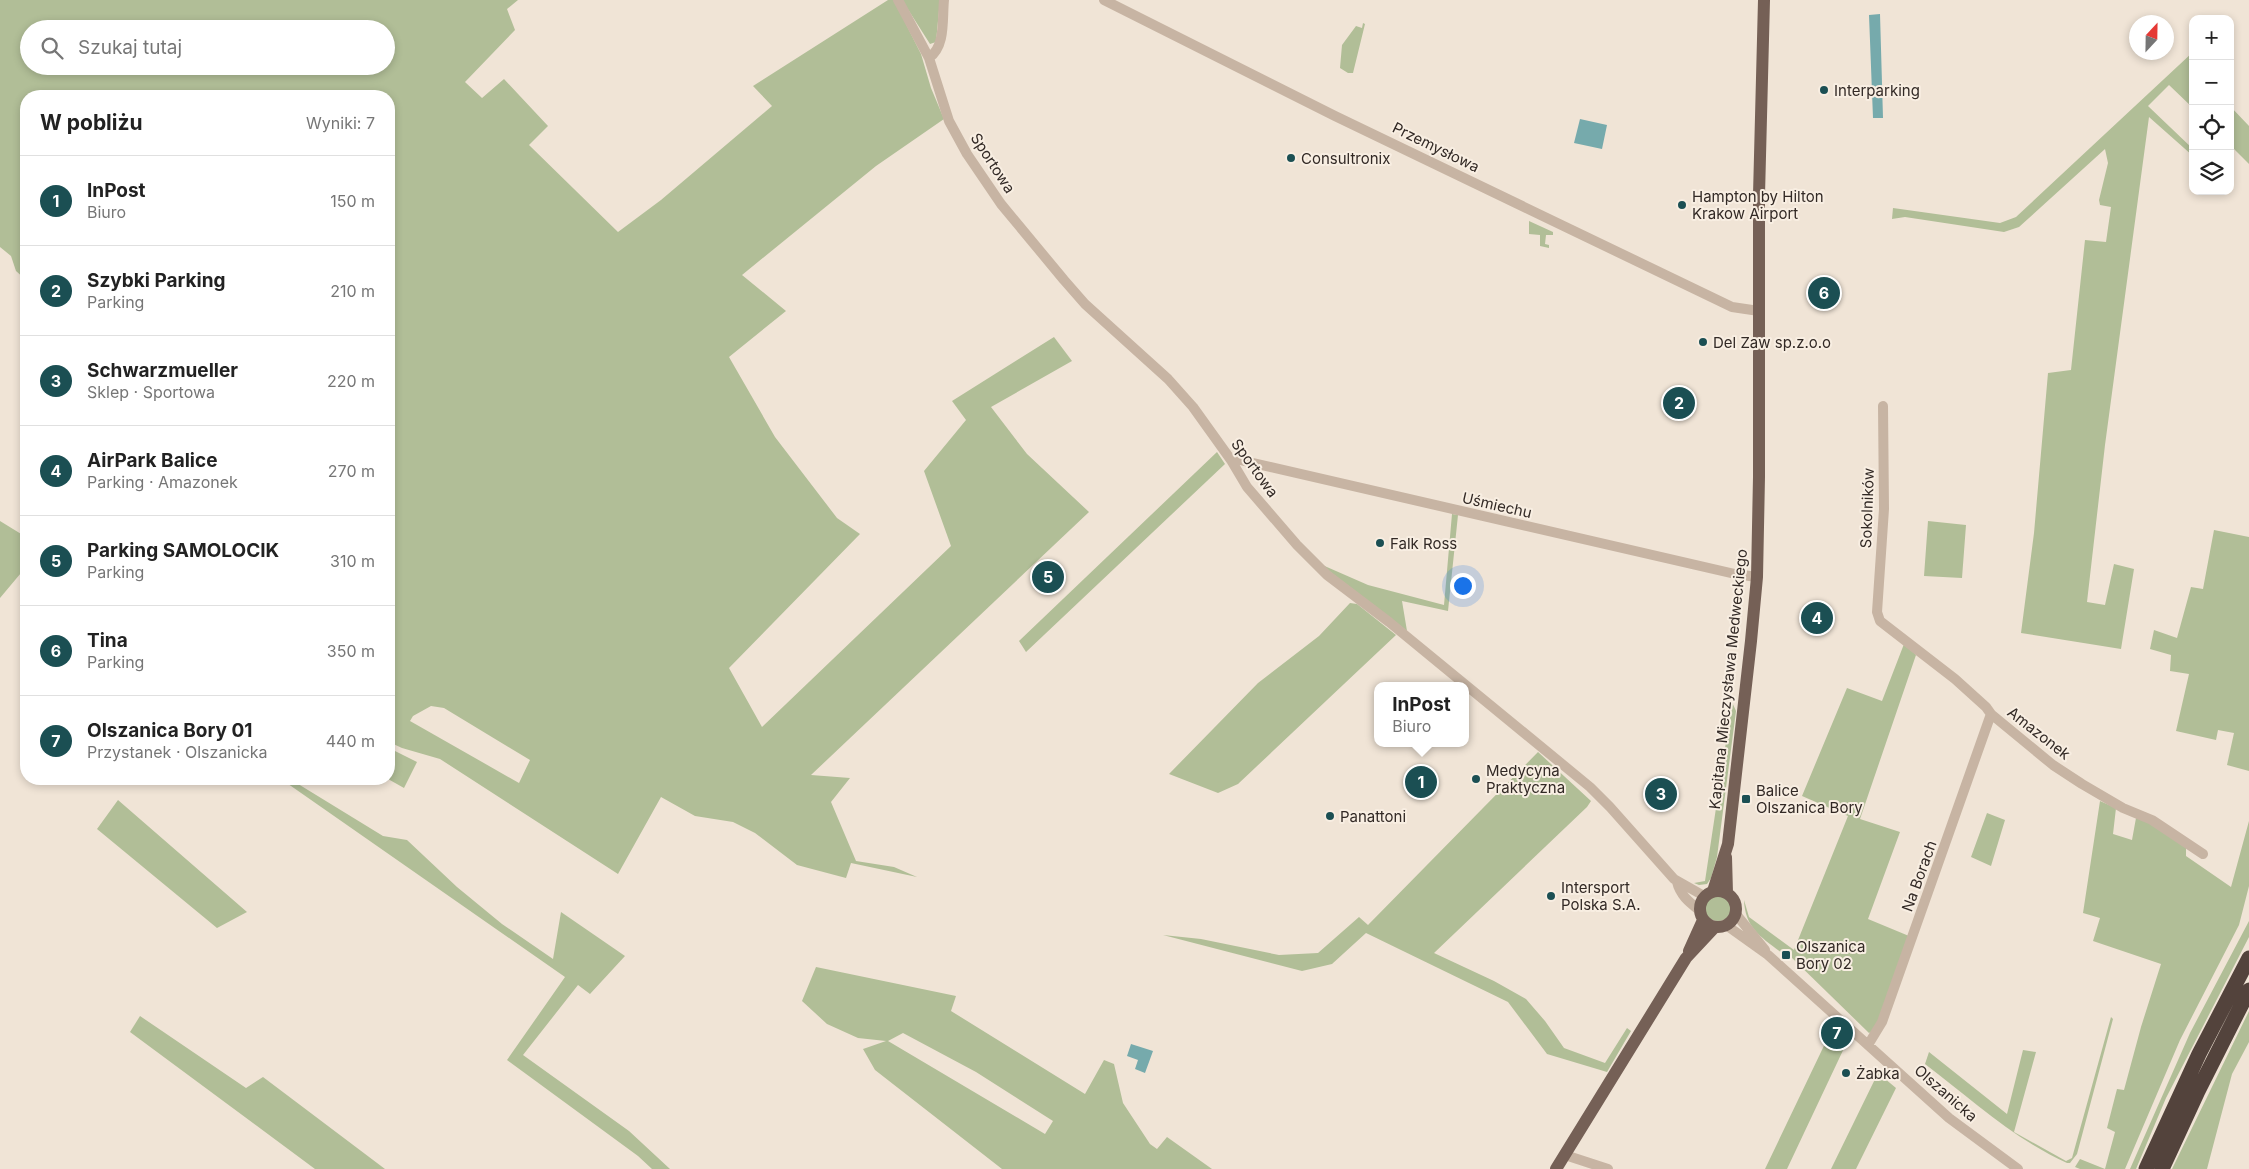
<!DOCTYPE html>
<html lang="pl">
<meta charset="utf-8">
<style>
body{margin:0;font-family:Inter,sans-serif;background:#f2f2f2;color:#222}
.controls{position:absolute;right:15px;top:15px;display:grid;overflow:hidden;border-radius:10px;box-shadow:0 2px 8px #0003}
.controls button{width:45px;height:45px;display:grid;place-items:center;padding:0;border:0;border-bottom:1px solid #e0e0e0;background:#fff;color:#222;font:25px sans-serif}
.compass{position:absolute;left:2129px;top:15px;width:45px;height:45px;border-radius:50%;background:#fff;box-shadow:0 2px 8px #0003;rotate:22deg}
.you{position:absolute;left:1462px;top:585px;width:18px;height:18px;margin:-12px;border:4px solid #fff;border-radius:50%;background:#1a73e8;box-shadow:0 0 0 8px #1a73e833}
.badge{display:grid;place-items:center;width:32px;height:32px;border-radius:50%;background:#1b4f53;color:#fff;font-size:16px;font-weight:700}
.pin{position:absolute;translate:-50% -50%;border:2px solid #fff;box-shadow:0 1px 5px #0006}
.popup{position:absolute;left:1374px;top:682px;width:95px;height:65px;box-sizing:border-box;display:grid;place-content:center;border-radius:10px;background:#fff;filter:drop-shadow(0 1px 4px #0005);font-size:16px;white-space:nowrap;color:#767676}
.popup b{font-size:19px;color:#222}
.popup::after{content:'';position:absolute;left:50%;top:100%;margin-left:-10px;border:10px solid transparent;border-top-color:#fff}
.list{margin:0;padding:0;list-style:none}
h2{display:flex;justify-content:space-between;align-items:center;height:65px;margin:0;padding:0 20px;font-size:21px}
h2 small{font-size:16px;font-weight:400;color:#767676}
.list li{display:grid;grid-template-columns:32px 1fr auto;gap:15px;align-items:center;box-sizing:border-box;height:90px;padding:0 20px;border-top:1px solid #e0e0e0}
.list b{display:block;font-size:19px;white-space:nowrap}
.list p{margin:0;font-size:16px;white-space:nowrap;color:#767676}
.list em{font-size:16px;font-style:normal;color:#767676}
.icon{flex:none;width:28px;height:28px;fill:none;stroke:currentColor;stroke-width:2;stroke-linecap:round;stroke-linejoin:round}
.map{position:relative;flex:none;width:2249px;height:1169px;overflow:hidden}
.search{position:absolute;background:#fff;box-shadow:0 2px 8px #0003;left:20px;top:20px;width:375px;height:55px;display:flex;align-items:center;gap:12px;box-sizing:border-box;padding:0 18px;border-radius:28px;color:#767676;font-size:19px}
.panel{position:absolute;background:#fff;box-shadow:0 2px 8px #0003;left:20px;top:90px;width:375px;height:695px;border-radius:20px}
.map>svg:first-child{display:block}
.green{fill:#b1be97;fill-rule:evenodd}
.water{fill:#76aaac}
.lines{fill:none;stroke-linecap:round;stroke-linejoin:round}
.minor{stroke:#c7b4a3;stroke-width:10}
.major{stroke:#756056;stroke-width:12}
.highway{stroke:#53433c;stroke-width:15}
.poi-dot{fill:#1b4f53;stroke:#f8eee2;stroke-width:2}
.labels{text-anchor:middle;dominant-baseline:central;stroke-width:4;stroke-linejoin:round;paint-order:stroke}
.poi-label{font-size:15px;fill:#322925;stroke:#f8eee2;text-anchor:start}
.street-label{font-size:15px;fill:#322925;stroke:#f8eee2}
</style>
<div class="map">
<svg width="2249" height="1169" viewBox="0 0 2249 1169">
<rect width="100%" height="100%" fill="#f0e4d6"/>
<!-- green -->
<path class="green" d="M0,0H518L507,9L515,30L465,82L482,98L504,79L548,126L529,145L618,232L661,200L772,106L753,86L888,0H894L921,54L931,88L944,119L876,166L742,275L786,311L729,357L775,437L837,518L860,534L729,668L762,727L951,546L924,471L966,420L952,401L1054,337L1072,361L991,407L1027,454L1089,512L811,775L850,778L831,802L856,861L894,867L917,877L851,863L846,878L797,865L755,833L733,822L695,816L661,797L618,874L440,759L402,748L389,742V96H26V280L16,271L11,256L0,247ZM29,29H386V66H29ZM431,706L444,708L530,760L519,783L410,721L413,716Z
M902,0H940L936,42L930,44Z
M1363,23L1365,24L1353,73H1348L1340,68L1342,45L1356,26L1362,28Z
M2193,52L2191,64L2193,66V108L2169,85L2148,106L2193,149V156L2149,117L2105,445L2087,602L2105,605L2114,564L2134,569L2121,649L2021,633L2034,533L2048,373L2071,370L2085,240L2106,242L2111,207L2100,205L2099,200L2108,163L2105,149L2019,227L2004,232L1905,217L1892,219L1893,208L2000,223L2016,217Z
M2230,106L2249,126V164L2230,145Z
M1529,221L1553,232V235H1546L1545,244L1549,245V248L1540,246V235L1529,234Z
M1217,452L1225,464L1026,652L1019,641Z
M1452,514L1458,515L1448,611L1402,601L1407,631L1320,564L1368,585L1444,605Z
M0,521L26,537V567L0,598Z
M1928,521L1966,525L1962,578L1924,576Z
M2214,530L2249,537V771L2227,765L2234,733L2218,730L2216,740L2176,731L2189,674L2170,671L2171,655L2150,649L2154,630L2177,638L2191,587L2203,589Z
M1350,603L1357,604L1396,635L1238,784L1218,793L1169,774L1258,683L1319,636Z
M1904,644L1916,655L1860,819L1900,832L1868,919L1909,936L1876,1029L1869,1033L1790,956L1784,951L1782,953C1761,937 1745,928 1744,900L1749,917L1794,950L1848,816L1802,796L1847,688L1882,701Z
M1732,702L1736,711L1717,857L1711,878L1707,884L1699,885L1694,883L1705,881Z
M389,748L417,762L404,788L388,779Z
M1538,752L1591,801L1587,807L1434,953L1494,981L1526,999L1545,1021L1564,1048L1605,1063L1627,1028L1631,1031L1607,1072L1547,1054L1508,1002L1366,933L1332,964L1302,971L1163,935L1201,939L1279,955L1318,953L1359,917L1368,925Z
M281,779H290L383,836L407,840L457,887L502,924L553,959L561,912L625,956L590,994L578,985L523,1055L629,1131L670,1169H652L638,1156L507,1060L565,977Z
M118,800L247,912L217,928L97,829Z
M2100,801L2116,808L2113,834L2132,840L2136,818L2149,823L2186,847V856L2231,887L2249,821V886L2239,925L2180,1040L2125,1169H2080L2075,1167L2080,1159L2105,1169L2115,1132L2107,1128L2117,1089L2124,1090L2141,1027L2161,964L2093,941L2100,918L2083,913Z
M1987,813L2005,820L1991,866L1971,857Z
M1705 908a13 13 0 1 1 26 0a13 13 0 1 1-26 0Z
M2249,921V937L2166,1098L2136,1169H2130L2190,1033Z
M816,967L956,996L951,1011L1085,1094L1104,1060L1114,1064L1123,1103L1150,1144L1157,1149L1167,1137L1212,1169H1002L875,1070L863,1049L886,1041L858,1038L827,1024L802,1001ZM903,1033L976,1072L1053,1121L1045,1134L888,1041Z
M2249,1011V1042L2232,1074L2207,1169H2172Z
M140,1016L246,1088L263,1077L385,1169H315L130,1032Z
M2111,1017L2113,1019L2077,1154L2070,1163H2067C2015,1140 1970,1098 1925,1064L1929,1052L2007,1114L2023,1050L2036,1052L2014,1132L2066,1161L2072,1158Z
M1832,1029L1846,1044L1787,1169H1765Z
M1878,1073L1896,1088L1856,1169H1831Z"/>
<!-- water -->
<path class="water" d="M1880,14L1883,118H1873L1869,15Z
M1580,119L1607,125L1602,149L1574,143Z
M1131,1044L1153,1051L1145,1073L1135,1069L1138,1060L1127,1056Z"/>
<g class="lines">
<!-- minor -->
<path class="minor" d="M898,0L929,58L949,121L967,154L1001,204L1064,280L1085,304L1168,379L1193,407L1231,460L1247,487L1297,545L1327,575L1389,622L1590,787L1610,807L1674,879L1704,896
M1104,0L1335,116L1732,307L1759,311
M929,58C946,46 942,19 944,0
M1883,406L1884,509L1877,612L1880,621L1955,679L1986,707L1991,714L2053,765L2082,784L2123,808L2152,820L2203,854
M1231,460H1240L1735,574L1757,577
M1677,882C1680,895 1689,902 1699,910
M1735,913L1765,950
M1726,925L1768,955L1949,1118L2018,1169
M1868,1045L1882,1022L1991,714
M1565,1155L1608,1169"/>
<!-- major -->
<path class="major" d="M1726,857L1727,893
M1700 909a18 18 0 1 1 36 0a18 18 0 1 1-36 0Z
M1713,891L1728,844L1751,641L1757,577L1759,477V195L1764,0
M1689,951L1703,920
M1556,1169L1686,958L1715,927"/>
<!-- highway -->
<path class="highway" d="M2146,1169L2199,1054L2249,958
M2162,1169L2198,1091L2249,990"/>
</g>
<!-- markers -->
<g class="poi-dot">
<circle cx="1824" cy="90" r="5"/>
<circle cx="1291" cy="158" r="5"/>
<circle cx="1682" cy="205" r="5"/>
<circle cx="1703" cy="342" r="5"/>
<circle cx="1380" cy="543" r="5"/>
<circle cx="1476" cy="779" r="5"/>
<rect x="1741" y="794" width="10" height="10" rx="2.5"/>
<circle cx="1330" cy="816" r="5"/>
<circle cx="1551" cy="896" r="5"/>
<rect x="1781" y="950" width="10" height="10" rx="2.5"/>
<circle cx="1846" cy="1073" r="5"/>
</g>
<g class="labels">
<!-- poi labels -->
<g class="poi-label">
<text x="1834" y="90">Interparking</text>
<text x="1301" y="158">Consultronix</text>
<text x="1692" y="196">Hampton by Hilton<tspan x="1692" dy="17">Krakow Airport</tspan></text>
<text x="1713" y="342">Del Zaw sp.z.o.o</text>
<text x="1390" y="543">Falk Ross</text>
<text x="1486" y="770">Medycyna<tspan x="1486" dy="17">Praktyczna</tspan></text>
<text x="1756" y="790">Balice<tspan x="1756" dy="17">Olszanica Bory</tspan></text>
<text x="1340" y="816">Panattoni</text>
<text x="1561" y="887">Intersport<tspan x="1561" dy="17">Polska S.A.</tspan></text>
<text x="1796" y="946">Olszanica<tspan x="1796" dy="17">Bory 02</tspan></text>
<text x="1856" y="1073">Żabka</text>
</g>
<!-- street labels -->
<g class="street-label">
<text transform="translate(1436 147) rotate(26)">Przemysłowa</text>
<text transform="translate(993 163) rotate(57)">Sportowa</text>
<text transform="translate(1255 468) rotate(54)">Sportowa</text>
<text transform="translate(1497 505) rotate(13)">Uśmiechu</text>
<text transform="translate(1867 508) rotate(-88)">Sokolników</text>
<text transform="translate(1728 679) rotate(-84)">Kapitana Mieczysława Medweckiego</text>
<text transform="translate(2039 733) rotate(38)">Amazonek</text>
<text transform="translate(1919 876) rotate(-70)">Na Borach</text>
<text transform="translate(1946 1093) rotate(41)">Olszanicka</text>
</g>
</g>
</svg>
<div class="controls">
<button>+</button>
<button>−</button>
<button><svg class="icon" aria-label="locate" viewBox="0 0 24 24"><circle cx="12" cy="12" r="6"/><path d="M12 2v4M12 18v4M2 12h4M18 12h4"/></svg></button>
<button><svg class="icon" aria-label="layers" viewBox="0 0 24 24"><path d="M12 4l9 5-9 5-9-5zM3 14l9 5 9-5"/></svg></button>
</div>
<svg class="compass" viewBox="-18 -18 36 36"><path d="M0-13l5 13h-10z" fill="#e53935"/><path d="M0 13l5-13h-10z" fill="#767676"/></svg>
<div class="you"></div>
<div class="pin badge" style="left:1421px;top:782px">1</div>
<div class="popup"><b>InPost</b>Biuro</div>
<div class="pin badge" style="left:1679px;top:403px">2</div>
<div class="pin badge" style="left:1661px;top:794px">3</div>
<div class="pin badge" style="left:1817px;top:618px">4</div>
<div class="pin badge" style="left:1048px;top:577px">5</div>
<div class="pin badge" style="left:1824px;top:293px">6</div>
<div class="pin badge" style="left:1837px;top:1033px">7</div>
<div class="search"><svg class="icon" aria-label="search" viewBox="0 0 24 24"><circle cx="10" cy="10" r="6"/><path d="M15 15l6 6"/></svg>Szukaj tutaj</div>
<section class="panel">
<h2>W pobliżu<small>Wyniki: 7</small></h2>
<ul class="list">
<li><span class="badge">1</span><div><b>InPost</b><p>Biuro</p></div><em>150 m</em></li>
<li><span class="badge">2</span><div><b>Szybki Parking</b><p>Parking</p></div><em>210 m</em></li>
<li><span class="badge">3</span><div><b>Schwarzmueller</b><p>Sklep · Sportowa</p></div><em>220 m</em></li>
<li><span class="badge">4</span><div><b>AirPark Balice</b><p>Parking · Amazonek</p></div><em>270 m</em></li>
<li><span class="badge">5</span><div><b>Parking SAMOLOCIK</b><p>Parking</p></div><em>310 m</em></li>
<li><span class="badge">6</span><div><b>Tina</b><p>Parking</p></div><em>350 m</em></li>
<li><span class="badge">7</span><div><b>Olszanica Bory 01</b><p>Przystanek · Olszanicka</p></div><em>440 m</em></li>
</ul>
</section>
</div>
